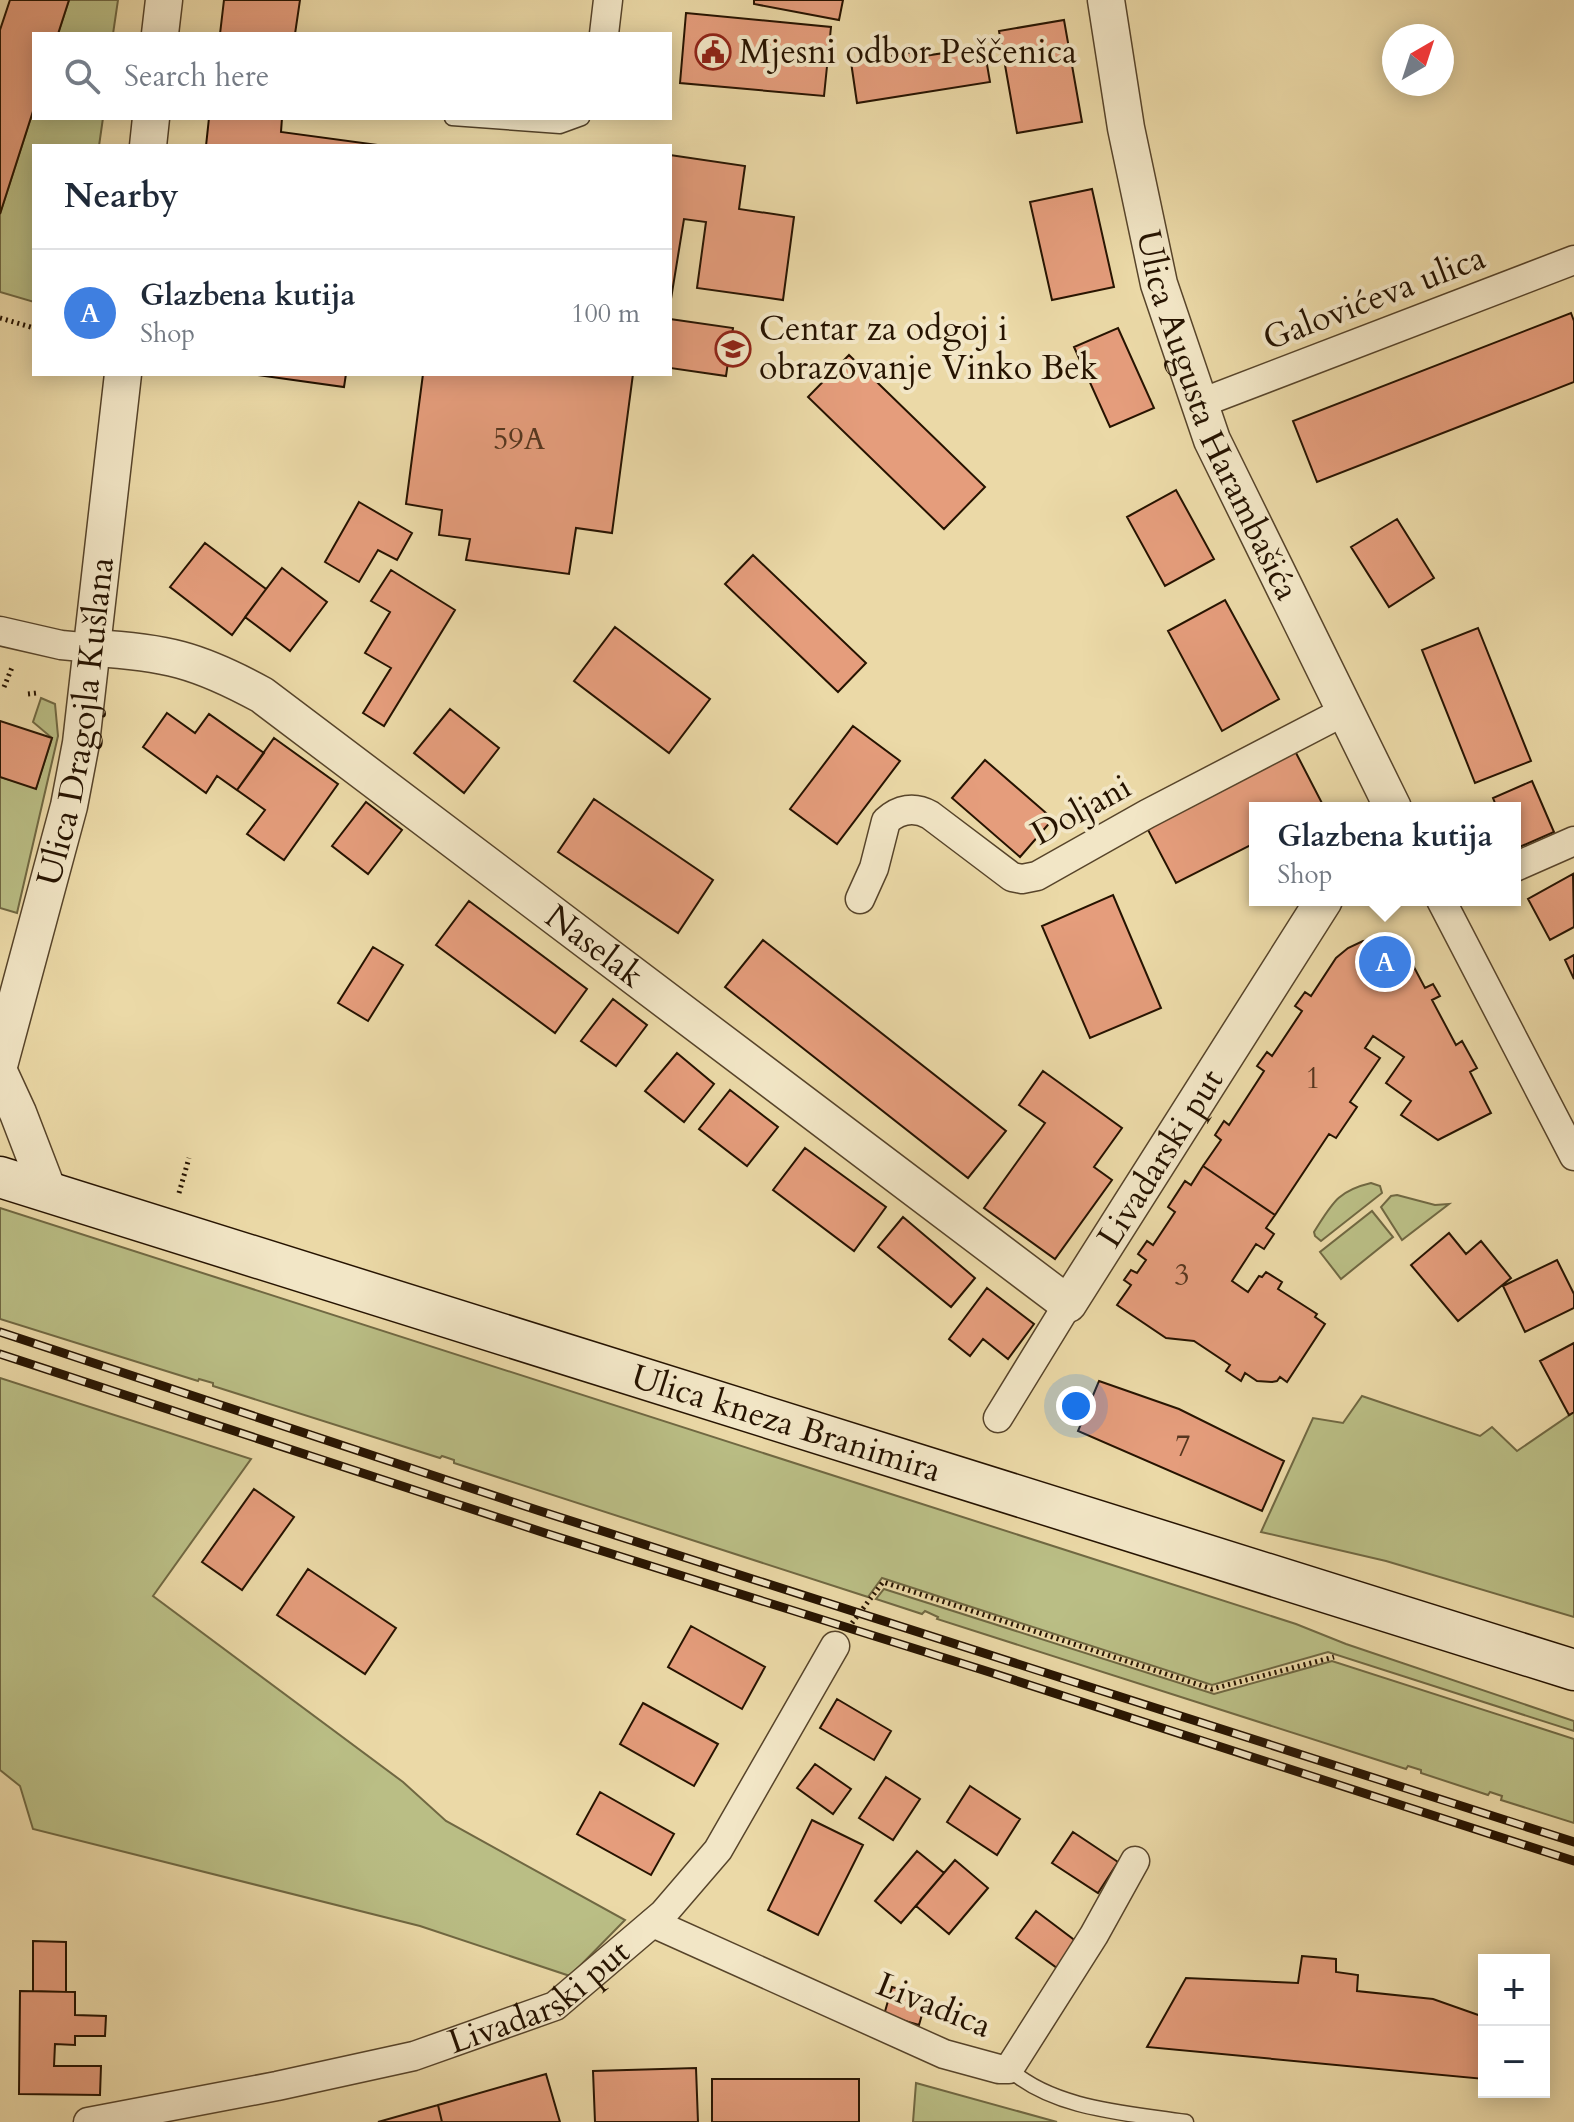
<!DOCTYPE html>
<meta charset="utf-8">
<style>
body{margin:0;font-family:Cardo,serif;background:#f6f6f7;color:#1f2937}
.controls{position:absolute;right:24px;bottom:24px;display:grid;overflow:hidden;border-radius:0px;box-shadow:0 4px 20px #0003}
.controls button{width:72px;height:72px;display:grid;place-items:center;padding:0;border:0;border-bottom:2px solid #e0e1e3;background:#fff;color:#1f2937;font:40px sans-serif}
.compass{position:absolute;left:1382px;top:24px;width:72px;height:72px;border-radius:50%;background:#fff;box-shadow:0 4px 20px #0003;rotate:39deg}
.you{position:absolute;left:1076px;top:1406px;width:28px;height:28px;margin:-20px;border:6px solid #fff;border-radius:50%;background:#1a73e8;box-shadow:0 0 0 12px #1a73e833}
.badge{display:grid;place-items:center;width:52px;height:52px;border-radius:50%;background:#7c3aed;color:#fff;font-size:26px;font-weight:700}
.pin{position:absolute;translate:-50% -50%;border:4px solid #fff;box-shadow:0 2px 8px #0006}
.popup{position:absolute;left:1249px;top:802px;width:272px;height:104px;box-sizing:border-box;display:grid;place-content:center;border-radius:0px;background:#fff;filter:drop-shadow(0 2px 6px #0005);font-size:26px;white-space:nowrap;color:#747a83}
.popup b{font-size:30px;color:#1f2937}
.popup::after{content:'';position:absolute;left:50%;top:100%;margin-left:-16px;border:16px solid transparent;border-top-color:#fff}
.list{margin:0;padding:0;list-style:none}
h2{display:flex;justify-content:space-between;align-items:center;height:104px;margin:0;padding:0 32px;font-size:34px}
h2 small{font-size:26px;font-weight:400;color:#747a83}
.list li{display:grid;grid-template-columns:52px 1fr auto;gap:24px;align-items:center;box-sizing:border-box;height:128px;padding:0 32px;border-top:2px solid #e0e1e3}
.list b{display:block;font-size:30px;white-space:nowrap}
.list p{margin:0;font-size:26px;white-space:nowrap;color:#747a83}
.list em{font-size:26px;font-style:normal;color:#747a83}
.icon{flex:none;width:44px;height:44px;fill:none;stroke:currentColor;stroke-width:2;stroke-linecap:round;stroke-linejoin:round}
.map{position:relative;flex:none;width:1574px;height:2122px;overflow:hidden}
.search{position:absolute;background:#fff;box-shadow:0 4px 20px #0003;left:32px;top:32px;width:640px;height:88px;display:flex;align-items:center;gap:20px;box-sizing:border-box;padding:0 28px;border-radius:0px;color:#747a83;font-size:30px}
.panel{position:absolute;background:#fff;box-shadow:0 4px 20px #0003;left:32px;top:144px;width:640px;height:232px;border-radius:0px}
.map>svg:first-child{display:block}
.green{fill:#babe85;stroke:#706842;stroke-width:2}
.building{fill:#e59d7c;stroke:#261300;stroke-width:2}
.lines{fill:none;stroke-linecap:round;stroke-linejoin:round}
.service-casing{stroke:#57442a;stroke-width:17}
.minor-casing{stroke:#57442a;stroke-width:31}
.tertiary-casing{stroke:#57442a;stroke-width:39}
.secondary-casing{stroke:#261300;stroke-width:43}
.path{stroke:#261300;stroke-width:5;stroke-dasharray:2 4;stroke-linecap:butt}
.service{stroke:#f2e6c6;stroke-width:14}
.minor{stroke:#f2e6c6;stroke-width:28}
.tertiary{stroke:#f2e6c6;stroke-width:36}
.secondary{stroke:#f2e6c6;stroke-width:40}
.rail-casing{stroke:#261300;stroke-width:9}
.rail{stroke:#f2e6c6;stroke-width:6;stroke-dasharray:18;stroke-linecap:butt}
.labels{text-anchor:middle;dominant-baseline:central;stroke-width:8;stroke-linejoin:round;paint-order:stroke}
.number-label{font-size:30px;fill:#56361f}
.poi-label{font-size:34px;fill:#261300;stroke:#f2e6c6;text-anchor:start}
.street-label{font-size:34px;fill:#261300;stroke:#f2e6c6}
</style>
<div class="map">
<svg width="1574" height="2122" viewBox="0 0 1574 2122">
<rect width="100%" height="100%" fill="#ebd9a7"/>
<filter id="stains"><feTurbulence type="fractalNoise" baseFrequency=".0025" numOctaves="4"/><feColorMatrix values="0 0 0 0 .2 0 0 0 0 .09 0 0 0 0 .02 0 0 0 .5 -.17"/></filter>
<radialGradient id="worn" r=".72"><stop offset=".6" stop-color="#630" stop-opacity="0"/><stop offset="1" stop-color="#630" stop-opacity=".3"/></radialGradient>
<!-- green -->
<path class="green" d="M69,0H118L113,34H58Z
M34,108V118H103L99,146H34V302L0,292V214Z
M41,698L55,704L58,736L17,913L0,908V777L36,788L52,738L33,722Z
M1371,1183L1380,1186L1382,1193L1321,1241L1315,1236L1314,1232C1332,1204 1337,1191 1371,1183Z
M1397,1195L1435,1205L1449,1204L1402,1240L1381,1207L1391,1196Z
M0,1208L1296,1624L1346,1644L1574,1721V1731L1328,1652L1212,1685L882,1578L868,1597L454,1463V1460L442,1456L440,1458L213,1386V1383L199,1379L198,1381L0,1319Z
M1372,1211L1393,1237L1341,1279L1320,1252Z
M0,1378L251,1459L153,1596L403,1782L446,1821L625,1920L570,1976L420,1926L33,1829L20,1786L0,1770Z
M1362,1396L1480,1436L1492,1427L1517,1451L1574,1412V1617L1386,1561L1261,1532L1313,1418L1343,1423Z
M884,1589L1214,1694L1332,1661L1574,1739V1823L1501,1800L1502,1796L1490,1792L1488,1795L1421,1773V1770L1408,1766L1406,1769L937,1619L938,1617L925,1611L922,1614L876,1599Z
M916,2083L1057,2122H913Z"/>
<!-- building -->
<path class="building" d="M10,0H69L58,34H34V108L0,214V30Z
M224,0H300L295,34H220Z
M754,0H843L839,20L754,4Z
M686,13L831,27L824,96L680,83Z
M1064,20L1082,122L1017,133L999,31Z
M984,47L990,82L857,103L851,62L916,52L917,57Z
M209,118H282L281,132L385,146H206Z
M670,155L745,166L739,209L794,217L783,300L697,288L706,222L684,219L670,305Z
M1092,189L1114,287L1052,300L1030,202Z
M1571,313L1574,321V382L1317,482L1293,421Z
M670,319L733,328L726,376L670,368Z
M1118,328L1154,408L1110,427L1074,347Z
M849,355L985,487L944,529L808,397Z
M251,374H346L344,387Z
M423,374H633L612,533L576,528L569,574L466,560L470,539L439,535L442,510L406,504Z
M1176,490L1214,559L1165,586L1127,517Z
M359,502L412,533L397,560L378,550L359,582L325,562Z
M1397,519L1434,578L1389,607L1351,547Z
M205,543L266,589L232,635L170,587Z
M753,555L866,663L838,692L725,584Z
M282,568L327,602L290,651L245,617Z
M391,570L455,610L384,726L363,713L391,668L365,653L390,612L371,601Z
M1225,600L1279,699L1222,731L1168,631Z
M615,627L710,699L669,753L574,681Z
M1478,628L1531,761L1475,783L1422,650Z
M450,709L499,748L464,793L414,753Z
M167,713L195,733L209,714L264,753L237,790L217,776L206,793L143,747Z
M0,721L52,738L36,789L0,777Z
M853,726L900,761L837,844L790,809Z
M274,738L338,784L284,860L247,834L265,810L237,790Z
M1295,751L1324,807L1255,808V843L1176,883L1147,828Z
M985,760L1053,819L1020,857L952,798Z
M1532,781L1554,832L1515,849V808H1497L1493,798Z
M594,799L713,880L678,933L558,852Z
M366,802L402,830L368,874L332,846Z
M1573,874L1574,927L1550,940L1528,899Z
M1113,895L1161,1008L1090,1038L1042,926Z
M469,901L587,989L555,1033L436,945Z
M763,940L1006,1131L968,1178L725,987Z
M1378,940L1394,944L1407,954L1425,988L1433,984L1440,996L1432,1000L1456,1045L1462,1041L1477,1068L1470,1072L1491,1113L1438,1140L1401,1115L1411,1101L1386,1083L1404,1057L1373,1036L1365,1048L1380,1058L1350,1102L1357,1107L1336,1138L1329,1134L1275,1215L1203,1166L1221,1140L1215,1135L1224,1121L1229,1125L1264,1071L1257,1066L1267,1052L1272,1056L1302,1011L1295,1006L1305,992L1311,996L1336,958L1348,948L1363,941Z
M373,947L403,965L368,1021L338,1003Z
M1574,955V979L1565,960Z
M613,999L647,1025L616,1066L581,1041Z
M677,1053L714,1084L684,1122L645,1091Z
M1043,1071L1122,1128L1094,1167L1112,1180L1055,1259L984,1208L1045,1123L1019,1105Z
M730,1090L778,1127L747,1166L699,1129Z
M805,1148L886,1207L854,1251L773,1190Z
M1203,1166L1275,1215L1266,1228L1274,1234L1264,1249L1256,1244L1232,1281L1248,1292L1259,1276L1262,1277L1266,1272L1282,1282L1278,1289L1317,1314L1315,1317L1325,1324L1287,1382L1280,1377L1277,1381L1272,1382L1257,1381L1245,1373L1241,1381L1226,1371L1230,1365L1194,1341L1166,1338L1117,1305L1131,1285L1124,1280L1131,1270L1137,1273L1146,1260L1138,1254L1147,1241L1153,1245L1175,1212L1168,1207L1185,1181L1191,1185Z
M903,1217L975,1278L951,1307L878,1247Z
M1449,1233L1466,1254L1481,1241L1511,1278L1458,1321L1411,1265Z
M1557,1260L1574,1294V1308L1525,1332L1503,1286Z
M987,1288L1034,1324L1008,1359L983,1339L970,1356L949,1339Z
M1574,1343V1412L1569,1415L1540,1361Z
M1099,1381L1179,1409L1284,1461L1262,1511L1078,1431Z
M254,1489L294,1517L242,1590L202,1562Z
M308,1569L396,1628L365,1674L277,1615Z
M691,1626L765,1667L742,1709L668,1667Z
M837,1699L891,1731L874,1760L820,1728Z
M643,1703L718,1744L694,1786L620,1744Z
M815,1764L851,1789L833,1814L797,1788Z
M886,1777L920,1799L893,1840L859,1818Z
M970,1786L1020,1819L997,1855L947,1822Z
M600,1792L674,1834L651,1875L577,1834Z
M812,1820L863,1845L818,1935L768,1910Z
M1073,1832L1118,1862L1098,1893L1052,1863Z
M917,1851L944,1873L901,1923L875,1901Z
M955,1860L988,1888L949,1934L916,1906Z
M1036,1911L1077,1942L1057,1968L1016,1938Z
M33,1941L66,1942V1992L33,1991Z
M1302,1956L1336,1959V1972L1358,1975L1357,1991L1433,1999L1484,2017V2079L1147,2047L1186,1978L1298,1983Z
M892,1987L927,1997L919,2025L884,2015Z
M20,1991L75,1992V2015L106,2016L105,2036H75V2045L55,2044L54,2066H101L100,2095L19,2094Z
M696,2068L698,2122H595L593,2071Z
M546,2074L560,2122H442L438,2105Z
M712,2079H859V2122H712Z
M438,2105L442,2122H378Z"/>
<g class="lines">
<defs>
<path id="service" d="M452,118L560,126L582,118
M1009,2069C1055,2110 1129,2113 1186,2122"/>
<g id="minor">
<path d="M604,34L608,0"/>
<path d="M1201,403L1574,260"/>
<path d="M0,631L61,645L93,648"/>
<path d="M1515,867L1574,841"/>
<path d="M860,899L874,868L886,821C899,809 914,806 930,815L1012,877L1022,879L1037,876L1147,814L1347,710"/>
<path d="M1441,900L1574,1156"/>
<path d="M998,1418L1068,1304"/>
<path d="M653,1923L944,2054L999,2069H1009L1094,1935L1135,1861"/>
<path id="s1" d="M88,2122L277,2086L414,2056L555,2006L663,1914L718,1850L835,1646"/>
</g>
<g id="tertiary">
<path id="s2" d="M1106,0L1126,128L1159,284L1212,440L1393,808"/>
<path d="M160,34L164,0"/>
<path d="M148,146L151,118"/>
<path id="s3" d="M93,648C165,652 198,660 262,695L1068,1304L1324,900"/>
<path id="s4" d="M0,1062L69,806L81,743L123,374"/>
<path d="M0,1074L18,1113L48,1191"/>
</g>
<g id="secondary">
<path id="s5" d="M0,1177L1574,1670"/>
</g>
</defs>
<!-- service casing -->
<use href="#service" class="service-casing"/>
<!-- minor casing -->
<use href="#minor" class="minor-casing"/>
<!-- tertiary casing -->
<use href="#tertiary" class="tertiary-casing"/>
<!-- secondary casing -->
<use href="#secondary" class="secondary-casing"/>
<!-- path -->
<path class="path" d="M0,318L34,328
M4,687L13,665
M28,694L37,693
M179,1193L189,1158
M852,1623L883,1582L1212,1689L1334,1657"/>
<!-- service -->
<use href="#service" class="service"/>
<!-- minor -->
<use href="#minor" class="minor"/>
<!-- tertiary -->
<use href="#tertiary" class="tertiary"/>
<!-- secondary -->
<use href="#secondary" class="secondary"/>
<defs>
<path id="rail" d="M0,1332L540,1511L1574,1842
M0,1354L545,1533L983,1670L1574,1861"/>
</defs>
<!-- rail casing -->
<use href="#rail" class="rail-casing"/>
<!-- rail -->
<use href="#rail" class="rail"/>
</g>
<!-- icons -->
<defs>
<symbol id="civic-ring" viewBox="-11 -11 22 22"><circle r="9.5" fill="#f2e6c6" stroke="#8f2418" stroke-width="1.5"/><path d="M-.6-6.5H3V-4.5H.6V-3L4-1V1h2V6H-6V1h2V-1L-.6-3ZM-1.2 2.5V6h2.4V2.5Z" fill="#8f2418"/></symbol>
<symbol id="school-ring" viewBox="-11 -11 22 22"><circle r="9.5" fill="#f2e6c6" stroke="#8f2418" stroke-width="1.5"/><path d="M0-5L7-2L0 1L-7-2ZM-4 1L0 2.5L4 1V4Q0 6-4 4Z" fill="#8f2418"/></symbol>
</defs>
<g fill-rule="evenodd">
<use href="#civic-ring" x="693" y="32" width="40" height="40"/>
<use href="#school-ring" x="713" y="329" width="40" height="40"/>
</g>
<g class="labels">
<!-- number labels -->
<g class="number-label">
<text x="519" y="439">59A</text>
<text x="1313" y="1078">1</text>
<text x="1182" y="1275">3</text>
<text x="1183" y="1446">7</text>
</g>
<!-- poi labels -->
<g class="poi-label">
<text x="739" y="52">Mjesni odbor Peščenica</text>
<text x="759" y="329">Centar za odgoj i<tspan x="759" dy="39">obrazovanje Vinko Bek</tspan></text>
</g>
<!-- street labels -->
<g class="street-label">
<text transform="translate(1374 298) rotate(-21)">Galovićeva ulica</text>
<text stroke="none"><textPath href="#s2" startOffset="432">Ulica Augusta Harambašića</textPath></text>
<text stroke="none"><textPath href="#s4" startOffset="350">Ulica Dragojla Kušlana</textPath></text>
<text transform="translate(1081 810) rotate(-29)">Doljani</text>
<text stroke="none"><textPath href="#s3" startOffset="594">Naselak</textPath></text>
<text stroke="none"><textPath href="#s3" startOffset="1360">Livadarski put</textPath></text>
<text stroke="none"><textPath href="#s5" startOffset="824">Ulica kneza Branimira</textPath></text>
<text stroke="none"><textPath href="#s1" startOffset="472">Livadarski put</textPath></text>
<text transform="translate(934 2005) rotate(22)">Livadica</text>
</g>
</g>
<rect width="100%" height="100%" filter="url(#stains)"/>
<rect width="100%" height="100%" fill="url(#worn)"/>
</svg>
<div class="controls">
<button>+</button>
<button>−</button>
</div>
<svg class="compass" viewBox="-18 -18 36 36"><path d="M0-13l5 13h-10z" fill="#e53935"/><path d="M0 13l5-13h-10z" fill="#747a83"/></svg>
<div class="you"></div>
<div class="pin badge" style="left:1385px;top:962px;background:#3f7fe0">A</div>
<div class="popup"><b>Glazbena kutija</b>Shop</div>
<div class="search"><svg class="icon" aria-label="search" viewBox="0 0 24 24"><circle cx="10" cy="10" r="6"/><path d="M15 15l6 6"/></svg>Search here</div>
<section class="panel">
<h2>Nearby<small></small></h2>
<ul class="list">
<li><span class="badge" style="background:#3f7fe0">A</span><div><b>Glazbena kutija</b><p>Shop</p></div><em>100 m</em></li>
</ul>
</section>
</div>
